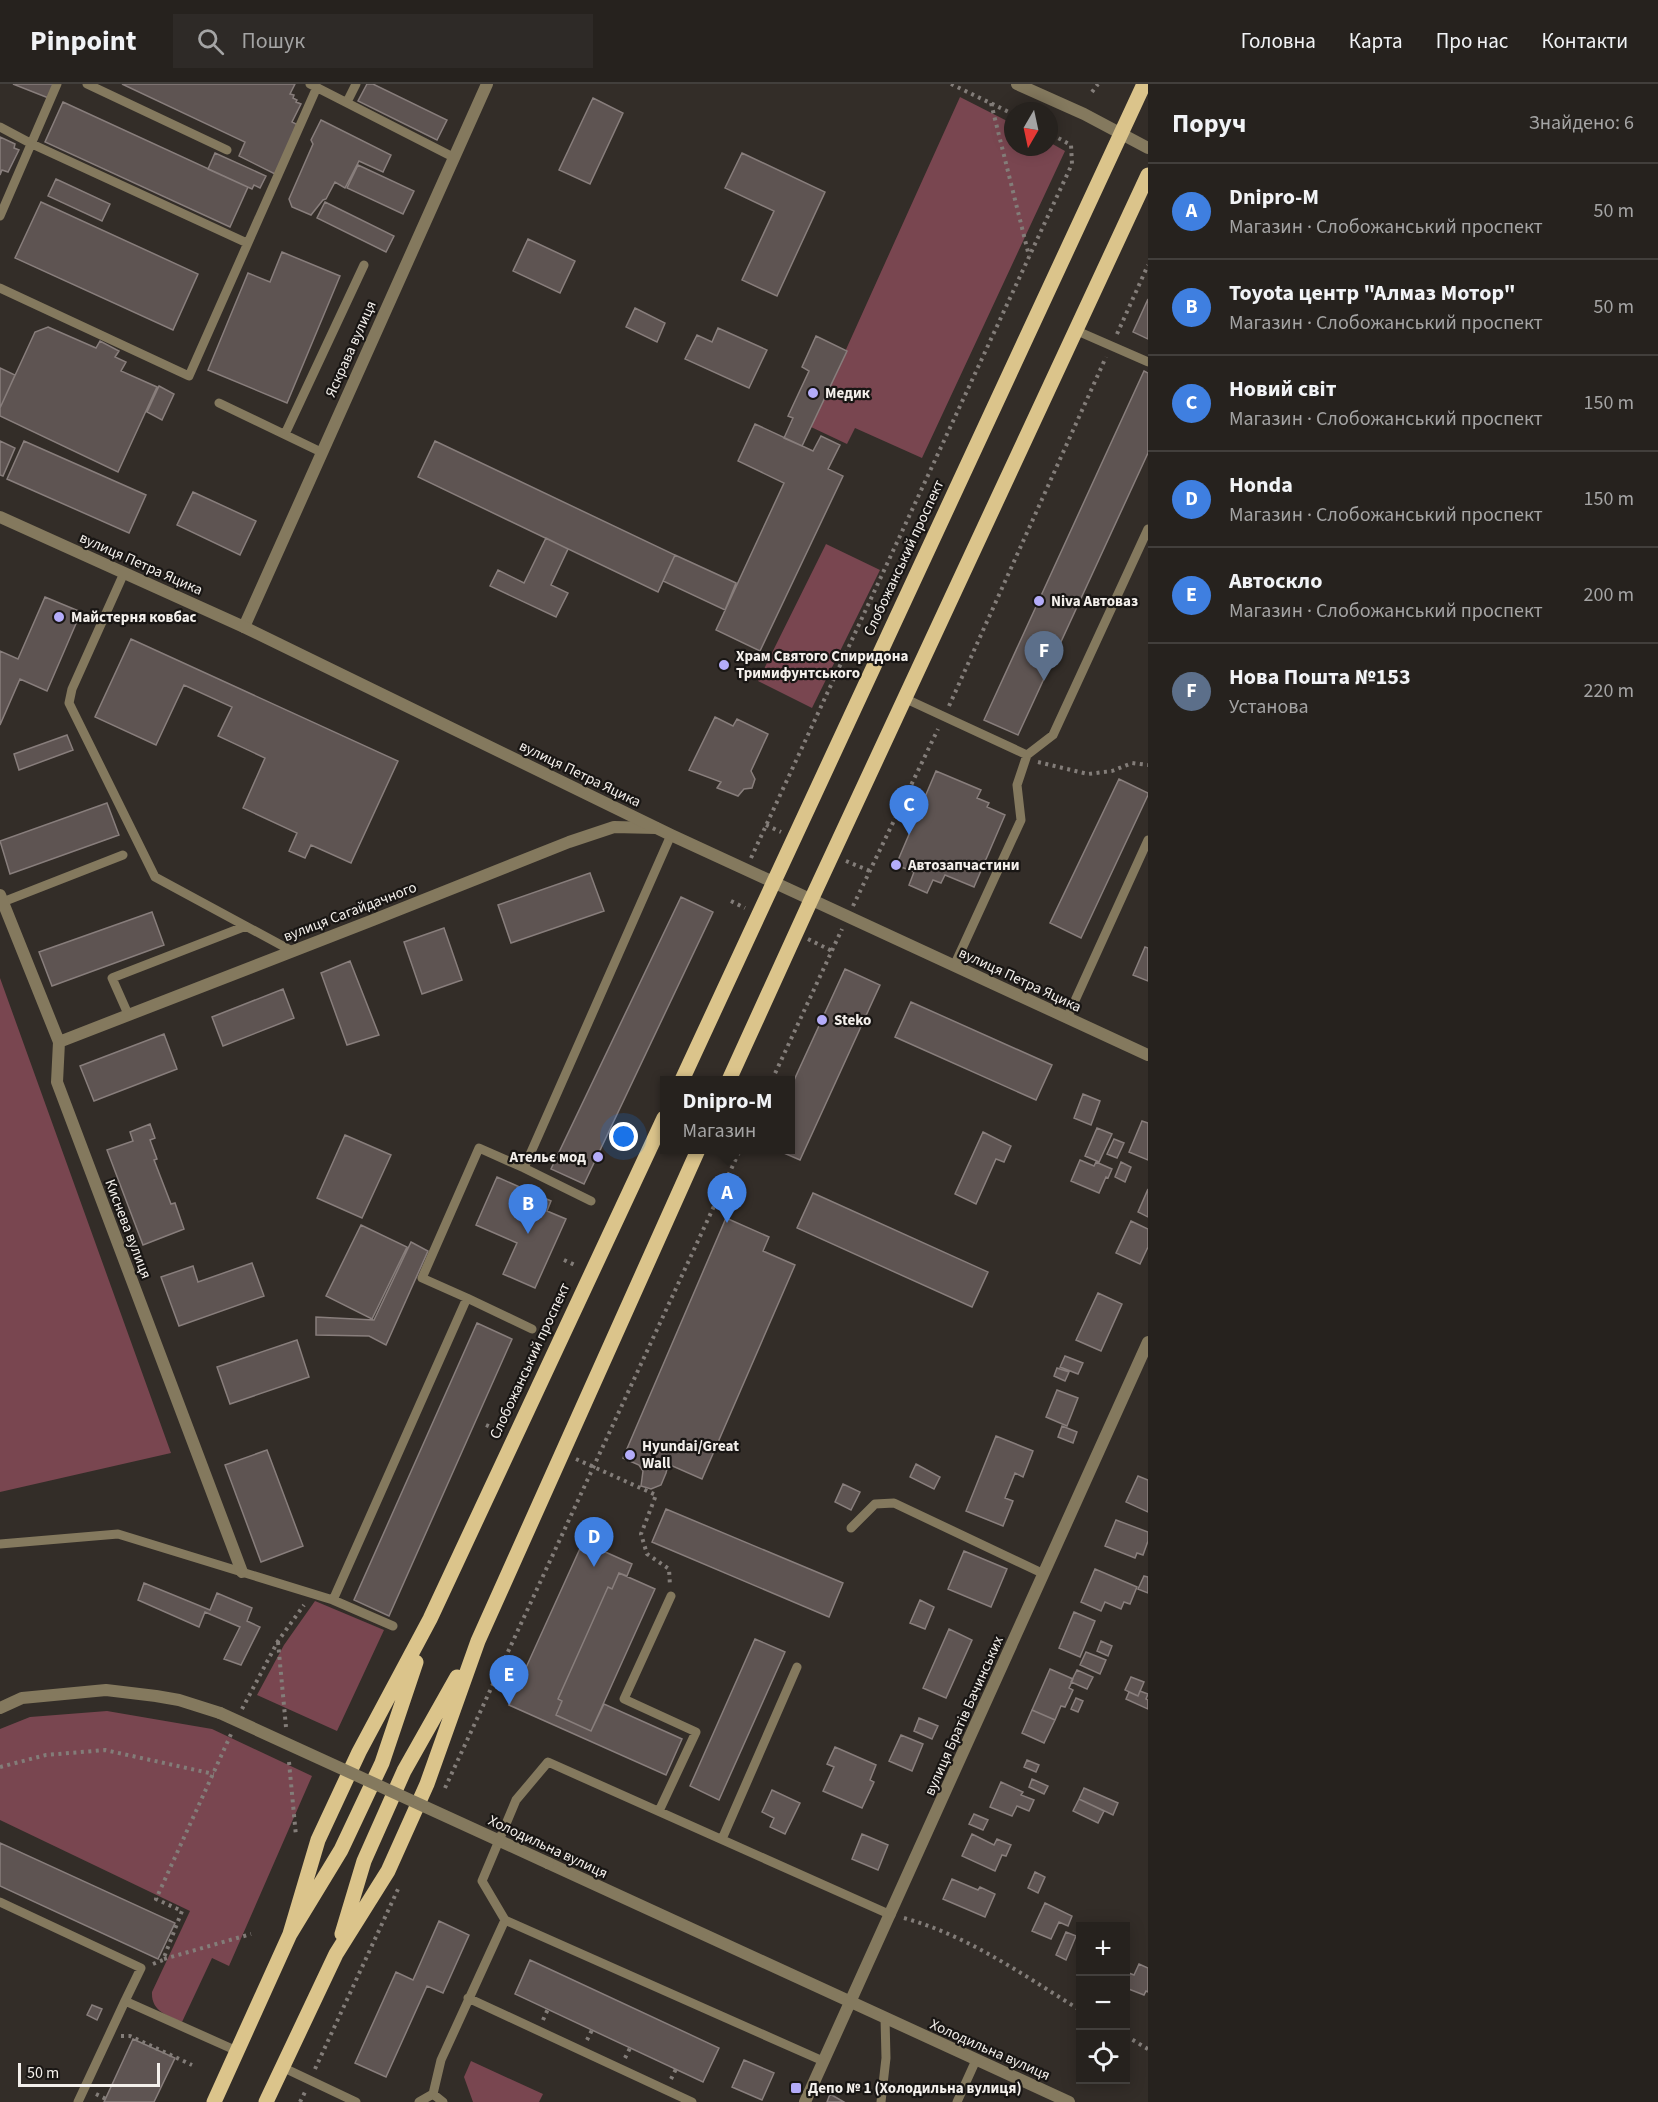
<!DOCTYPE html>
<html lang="uk">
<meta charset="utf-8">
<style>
body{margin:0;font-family:"Source Sans 3",sans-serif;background:#2e2a27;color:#f1f3f6}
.controls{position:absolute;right:18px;bottom:18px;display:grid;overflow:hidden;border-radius:0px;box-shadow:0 3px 15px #0003}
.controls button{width:54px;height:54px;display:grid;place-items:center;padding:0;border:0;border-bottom:2px solid #423f3c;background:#26221e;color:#f1f3f6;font:30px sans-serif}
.compass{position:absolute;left:1004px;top:18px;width:54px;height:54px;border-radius:50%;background:#26221e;box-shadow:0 3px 15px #0003;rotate:189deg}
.scale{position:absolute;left:18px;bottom:15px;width:142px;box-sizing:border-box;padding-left:6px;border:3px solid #f4f0ec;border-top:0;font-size:16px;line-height:21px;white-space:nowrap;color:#f4f0ec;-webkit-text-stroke:4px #191614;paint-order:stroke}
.you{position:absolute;left:624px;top:1053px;width:21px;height:21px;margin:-15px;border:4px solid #fff;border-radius:50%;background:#1a73e8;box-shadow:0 0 0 9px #1a73e833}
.badge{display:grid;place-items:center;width:39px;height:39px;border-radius:50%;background:#b4acf9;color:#fff;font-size:20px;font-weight:700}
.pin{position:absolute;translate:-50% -50px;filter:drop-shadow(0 2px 3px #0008)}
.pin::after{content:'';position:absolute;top:32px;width:21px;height:18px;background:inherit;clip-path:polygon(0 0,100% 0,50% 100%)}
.popup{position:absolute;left:660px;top:992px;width:135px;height:78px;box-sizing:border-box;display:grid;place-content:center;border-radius:0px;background:#26221e;filter:drop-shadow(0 2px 4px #0005);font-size:20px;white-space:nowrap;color:#a4a4a4}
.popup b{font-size:22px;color:#f1f3f6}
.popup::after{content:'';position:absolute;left:50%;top:100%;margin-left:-12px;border:12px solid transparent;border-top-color:#26221e}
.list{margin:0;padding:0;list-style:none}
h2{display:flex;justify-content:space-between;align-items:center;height:78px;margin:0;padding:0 24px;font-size:26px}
h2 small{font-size:20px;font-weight:400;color:#a4a4a4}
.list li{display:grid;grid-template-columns:39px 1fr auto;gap:18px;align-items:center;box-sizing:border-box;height:96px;padding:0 24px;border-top:2px solid #423f3c}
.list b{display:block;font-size:22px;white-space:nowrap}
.list p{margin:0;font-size:20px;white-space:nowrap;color:#a4a4a4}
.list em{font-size:20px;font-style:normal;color:#a4a4a4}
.icon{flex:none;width:33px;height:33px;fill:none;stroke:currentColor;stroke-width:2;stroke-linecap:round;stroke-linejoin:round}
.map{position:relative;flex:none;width:1148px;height:2018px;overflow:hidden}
header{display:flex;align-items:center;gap:36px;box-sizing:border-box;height:84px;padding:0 30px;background:#26221e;border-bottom:2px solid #423f3c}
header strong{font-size:28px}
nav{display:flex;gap:33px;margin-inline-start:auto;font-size:21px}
.search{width:420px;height:54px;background:#2e2a27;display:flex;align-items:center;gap:15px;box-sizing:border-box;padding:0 21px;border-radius:0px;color:#a4a4a4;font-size:22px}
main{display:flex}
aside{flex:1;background:#26221e}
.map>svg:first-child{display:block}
.green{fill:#794650}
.building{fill:#5e5452;stroke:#887e7c;stroke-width:1.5}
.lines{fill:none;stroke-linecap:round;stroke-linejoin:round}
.path{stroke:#837d79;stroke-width:4;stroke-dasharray:3 4.5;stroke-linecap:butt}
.service{stroke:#84795e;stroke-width:9}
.minor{stroke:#84795e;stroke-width:12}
.tertiary{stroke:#84795e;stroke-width:12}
.primary{stroke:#dbc48b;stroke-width:15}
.minor-bridge{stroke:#84795e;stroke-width:12}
.poi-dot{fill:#b4acf9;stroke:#191614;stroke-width:2}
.labels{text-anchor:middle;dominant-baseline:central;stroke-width:4.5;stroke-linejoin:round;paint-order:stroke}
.street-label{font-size:15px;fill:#f4f0ec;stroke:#191614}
.poi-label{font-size:15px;font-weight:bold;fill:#f4f0ec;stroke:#191614;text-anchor:start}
</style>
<header>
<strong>Pinpoint</strong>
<div class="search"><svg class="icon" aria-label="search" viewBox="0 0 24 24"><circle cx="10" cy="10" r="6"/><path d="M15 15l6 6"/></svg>Пошук</div>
<nav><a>Головна</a><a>Карта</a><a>Про нас</a><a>Контакти</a></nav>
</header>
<main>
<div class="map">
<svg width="1148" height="2018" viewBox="0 0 1148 2018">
<rect width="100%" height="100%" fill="#332d28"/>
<!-- green -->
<path class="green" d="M960,13L1013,40V63H1049V58L1065,67L922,374L855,344L847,360L811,343Z
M826,460L880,486L812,624L758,597Z
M0,894L171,1369L0,1408Z
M315,1517L384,1546L337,1647L257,1611L284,1561Z
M107,1627L212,1645L312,1692L229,1882L212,1874L182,1938C167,1931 151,1927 152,1908L190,1827L0,1736V1645L30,1633Z
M471,1977L543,2010L539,2018H473L464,1993Z"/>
<!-- building -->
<path class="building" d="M13,0H57L51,15Z
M122,0H295L290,10L294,11L293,14L297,16L296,18L301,20L292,38L298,41L275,90L239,72L245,58Z
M367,0H373L447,36L437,56L358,17Z
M593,14L623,29L590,100L559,86Z
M63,18L248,103L230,143L45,58Z
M321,36L391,71L383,88L359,77L345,104L335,98L326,115L323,116L311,131L292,123L289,115L313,60L311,56Z
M0,53L15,60L14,64L19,66L8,88L2,86L0,91Z
M215,69L266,92L260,104L254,101L252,105L208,85Z
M742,69L825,108L777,212L742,196L774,127L725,104Z
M358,81L414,107L403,130L347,104Z
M56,95L110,120L102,137L48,112Z
M41,118L198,190L173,246L15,174Z
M325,118L394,152L386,168L317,134Z
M528,155L575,177L560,209L513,187Z
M282,168L340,192L287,319L208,286L248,189L270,198Z
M1148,215V255L1133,248Z
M635,224L665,239L657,258L626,243Z
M48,243L96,264L100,257L119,267L115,273L126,278L121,287L157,303L118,388L0,332V324L35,248Z
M718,244L767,266L749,304L685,275L697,251L712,258Z
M816,252L847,267L802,362L784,354L793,334L788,332L809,287L802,283Z
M0,284L15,291L0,324Z
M1144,287L1148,289V369L1018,651L984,636Z
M159,302L174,310L162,336L147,328Z
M755,340L813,367L821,352L840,361L828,385L843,392L760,567L716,546L784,399L738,377Z
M0,357L15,364L3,392L0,391Z
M24,357L146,411L129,449L7,395Z
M435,357L675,471L658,508L418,393Z
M193,408L256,437L240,471L177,441Z
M546,454L568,465L551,501L568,509L556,533L490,502L498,486L524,499Z
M675,471L736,499L725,526L663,497Z
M45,513L81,528L47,607L20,595L0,641V567L18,575Z
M131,555L398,677L351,779L311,761L305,774L289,767L297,749L243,724L265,674L218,652L232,623L184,601L156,661L95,633Z
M715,633L733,642L737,635L768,650L751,687L755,695L752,704L744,705L738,712L717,704L721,698L689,686Z
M67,651L73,666L19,686L14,670Z
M936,687L981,706L977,714L989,719L987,723L1005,731L974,803L945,791L941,799L933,796L927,809L909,801L914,788L896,781Z
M1119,695L1148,709V711L1081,854L1050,839Z
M107,719L119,751L10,790L0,757Z
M590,789L604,827L511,859L498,821Z
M681,813L713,828L584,1100L551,1085Z
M152,828L164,861L52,902L39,868Z
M444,844L462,896L422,910L404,858Z
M1145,863L1148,864V897L1133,891Z
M350,877L379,951L347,961L321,889Z
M845,885L880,901L800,1076L777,1066H790V1005Z
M283,905L294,934L223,962L212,933Z
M911,918L1052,981L1036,1016L895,953Z
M164,950L177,985L94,1017L80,982Z
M1083,1010L1100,1017L1091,1041L1074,1034Z
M1142,1037L1148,1039V1076L1129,1068Z
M150,1040L155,1054L150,1056L157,1075L154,1076L171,1120L175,1119L184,1145L143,1161L107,1066L133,1057L130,1048Z
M1097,1044L1112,1050L1099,1078L1085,1072Z
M983,1048L1011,1062L1004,1078L996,1075L976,1120L955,1110Z
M345,1051L391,1071L362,1134L317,1114Z
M1114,1055L1124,1059L1117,1074L1107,1070Z
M1080,1076L1094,1082L1096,1078L1112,1085L1108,1094L1106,1093L1099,1109L1071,1097Z
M1121,1078L1131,1083L1125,1098L1115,1093Z
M497,1093L551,1117L547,1127L566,1135L535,1204L503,1190L517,1159L476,1141Z
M1148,1105V1133L1138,1128Z
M813,1109L988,1188L972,1223L797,1144Z
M726,1134L769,1153L763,1167L795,1181L702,1395L668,1380L666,1389L661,1401L651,1405L641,1402L643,1387L639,1381L623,1374Z
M1131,1137L1148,1145V1163L1140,1180L1116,1169Z
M361,1141L407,1163L372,1235L326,1212Z
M411,1158L428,1167L386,1261L369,1252L316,1251V1233L374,1236Z
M252,1179L264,1212L179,1242L161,1193L193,1182L198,1198Z
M1098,1209L1122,1220L1101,1267L1076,1256Z
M477,1239L512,1255L389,1532L354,1516Z
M297,1256L309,1293L230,1320L217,1283Z
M1065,1272L1083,1279L1078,1290L1060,1283Z
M1057,1284L1069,1288L1065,1297L1054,1292Z
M1057,1306L1078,1314L1067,1342L1046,1333Z
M1062,1342L1077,1348L1073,1359L1058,1353Z
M996,1352L1033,1367L1023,1393L1015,1389L1005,1414L1013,1417L1003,1442L966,1427Z
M267,1366L303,1462L261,1478L225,1381Z
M916,1380L940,1393L934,1405L910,1393Z
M1138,1392L1148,1396V1428L1126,1418Z
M843,1400L860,1408L851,1426L835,1418Z
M666,1425L843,1499L829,1533L652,1458Z
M1116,1436L1148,1448V1457L1143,1471L1137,1469L1135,1474L1105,1462Z
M583,1458L632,1480L627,1492L619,1489L612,1505L608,1503L558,1615L562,1617L556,1631L591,1647L604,1620L682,1655L666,1691L509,1621Z
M964,1467L1007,1485L991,1523L948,1505Z
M1095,1485L1137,1503L1130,1520L1124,1518L1121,1525L1105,1518L1101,1527L1081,1518Z
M619,1489L655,1505L591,1647L556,1631L562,1617L558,1615L608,1503L612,1505Z
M1144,1492L1148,1493V1509L1138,1505Z
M144,1499L210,1526L217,1509L252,1524L247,1537L260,1543L241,1581L224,1575L240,1543L205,1528L199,1543L138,1516Z
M920,1516L934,1523L925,1545L910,1539Z
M1074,1528L1095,1537L1080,1573L1059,1564Z
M949,1545L972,1556L946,1614L923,1604Z
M755,1555L785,1568L719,1716L690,1702Z
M1101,1557L1112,1562L1108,1572L1097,1567Z
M1086,1568L1106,1576L1100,1590L1080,1581Z
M1050,1585L1073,1595L1069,1604L1073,1606L1065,1623L1061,1622L1055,1636L1032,1626Z
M1077,1586L1093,1593L1087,1605L1071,1598Z
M1131,1593L1144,1598L1138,1612L1125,1606Z
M1140,1607L1148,1610L1146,1615L1148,1616V1625L1126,1615L1129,1608L1138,1612Z
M1076,1614L1083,1617L1078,1628L1071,1625Z
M1032,1626L1055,1636L1044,1659L1022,1649Z
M919,1634L938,1642L932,1655L914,1647Z
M901,1651L923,1660L912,1687L889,1677Z
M835,1663L876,1681L870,1696L874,1698L862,1724L823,1707L834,1683L827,1680Z
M1027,1676L1039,1681L1036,1688L1024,1683Z
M1032,1695L1048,1702L1044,1710L1029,1703Z
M1001,1698L1023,1708L1021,1711L1034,1716L1029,1727L1017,1722L1012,1732L990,1723Z
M1084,1704L1118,1719L1113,1731L1079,1715Z
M772,1706L800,1719L785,1750L770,1743L774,1734L762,1728Z
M1079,1715L1104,1727L1098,1739L1073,1727Z
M974,1730L988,1736L983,1746L969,1740Z
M862,1750L888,1761L878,1786L852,1775Z
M972,1750L994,1761L997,1755L1011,1761L1006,1772L1002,1771L995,1787L962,1772Z
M0,1759L175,1839L158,1875L0,1802Z
M1035,1788L1045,1793L1038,1809L1028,1804Z
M952,1795L978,1806L980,1803L995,1810L985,1833L943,1815Z
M1045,1819L1072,1832L1068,1842L1059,1838L1051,1855L1032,1847Z
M439,1837L469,1851L443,1909L427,1902L386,1993L355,1979L396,1888L413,1896Z
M1066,1848L1076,1852L1066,1876L1056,1871Z
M530,1876L719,1964L703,1998L515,1910Z
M1139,1880L1148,1884V1908L1146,1907L1144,1911L1126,1904L1129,1889L1134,1891Z
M92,1921L102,1925L97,1936L87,1931Z
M133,1955L175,1974L154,2018H104Z
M744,1976L774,1989L762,2016L732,2003Z
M830,2010L844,2018H827Z"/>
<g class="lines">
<!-- path -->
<path class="path" d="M951,0L1013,30
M1092,8L1098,0
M991,19L1029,172
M1117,250L1148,181
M949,622L1106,273
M1038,678L1088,690L1112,687L1132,679L1148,681
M766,741L781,748
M751,774L1072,80L1071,61L1049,49
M846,777L870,787
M731,817L745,824
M853,822L938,645
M808,855L832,867
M772,996L842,845
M564,1176L577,1182
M486,1341L502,1348
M576,1375L656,1411L641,1450L647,1470L669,1485L670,1502
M278,1558L286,1643
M242,1625L278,1557L304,1521
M289,1678L296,1752
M0,1683L46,1671L105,1666L214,1690
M445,1704L740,1066
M904,1834C969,1852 1023,1891 1080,1926
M164,1875L251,1850
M153,1880L163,1876L182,1827L156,1815L232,1648
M543,1936L548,1925
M121,1952H130L192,1981
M1126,1952L1148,1965
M587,1956L592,1946
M625,1974L630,1964
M315,1985L399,1803
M671,1995L676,1985
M96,2010L106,2015
M300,2018L305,2008"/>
<!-- service -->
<path class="service" d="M87,0L227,66
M310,0L453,73
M347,18L356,0
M0,43L32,60L247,159
M0,132L57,0
M0,204L189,292L317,3
M1075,246L1148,278
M219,319L321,368
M285,350L364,181
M124,489L72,605L69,619L155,793L292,867
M904,614L1027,671
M0,819L123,771
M954,882L1021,736L1017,701L1027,671L1053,651L1148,445
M128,930L112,894L246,842
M1067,934L1148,756
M524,1084L591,1117
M467,1214L532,1245
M851,1444L875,1420L894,1419L1044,1490
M0,1460L118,1450L333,1516L467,1214L422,1194L479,1064L524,1084L671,751
M333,1516L393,1542
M659,1727L696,1648L624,1615L671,1512
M722,1755L797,1583
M0,1818L141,1884L125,1917
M505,1836L823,1977
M468,1914L692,2018
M282,1983L356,2018
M433,2010L441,1976L505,1836L482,1797L516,1716L548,1678L891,1831
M78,2018L125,1917L237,1967
M419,2018L433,2010L443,2018
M881,2018L886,1974L885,1934
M957,2018L976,1976"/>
<!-- minor -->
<path class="minor" d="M244,543L487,0
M0,811L59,958L57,998L242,1488
M59,958L373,836L569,758L614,743L656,744
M0,1624L22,1614L106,1606L156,1612L179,1616L220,1629
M548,1779L1069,2018
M805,2018L1148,1258"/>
<!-- tertiary -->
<path class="tertiary" d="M1017,0L1084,30L1148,64
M0,433L244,543L671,751L1148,971"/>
<!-- primary -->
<path class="primary" d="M682,996L1144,0
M729,996L811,816L1148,91
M290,1850L318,1756L359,1668L430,1535L664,1034
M342,1850L364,1777L404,1687L457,1593
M214,2018L290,1850L341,1766L382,1679L416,1578
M266,2018L336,1870L388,1787L427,1700L478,1557L698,1066"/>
<!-- minor-bridge -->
<path class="minor-bridge" d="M220,1629L548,1779"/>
</g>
<!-- markers -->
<g class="poi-dot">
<circle cx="813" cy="309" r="6"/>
<circle cx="1039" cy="517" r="6"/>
<circle cx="59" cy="533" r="6"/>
<circle cx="724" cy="581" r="6"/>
<circle cx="896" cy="781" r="6"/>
<circle cx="822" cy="936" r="6"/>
<circle cx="598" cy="1073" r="6"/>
<circle cx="630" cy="1371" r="6"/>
<rect x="790" y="1998" width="12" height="12" rx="3"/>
</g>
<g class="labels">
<!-- street labels -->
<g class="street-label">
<text transform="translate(351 265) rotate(-66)">Яскрава вулиця</text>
<text transform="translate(904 474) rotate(-65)">Слобожанський проспект</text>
<text transform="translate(141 480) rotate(24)">вулиця Петра Яцика</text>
<text transform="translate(580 690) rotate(26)">вулиця Петра Яцика</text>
<text transform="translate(350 828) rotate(-21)">вулиця Сагайдачного</text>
<text transform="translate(1020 896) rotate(25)">вулиця Петра Яцика</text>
<text transform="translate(128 1145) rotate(69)">Киснева вулиця</text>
<text transform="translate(530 1277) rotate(-65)">Слобожанський проспект</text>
<text transform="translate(964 1632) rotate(-66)">вулиця Братів Бачинських</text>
<text transform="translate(548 1763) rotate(25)">Холодильна вулиця</text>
<text transform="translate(990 1966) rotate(24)">Холодильна вулиця</text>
</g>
<!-- poi labels -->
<g class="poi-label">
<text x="825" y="309">Медик</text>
<text x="1051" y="517">Niva Автоваз</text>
<text x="71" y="533">Майстерня ковбас</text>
<text x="736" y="572">Храм Святого Спиридона<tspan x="736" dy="17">Тримифунтського</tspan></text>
<text x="908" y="781">Автозапчастини</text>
<text x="834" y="936">Steko</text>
<text x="586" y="1073" text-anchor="end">Ательє мод</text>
<text x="642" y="1362">Hyundai/Great<tspan x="642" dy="17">Wall</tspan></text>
<text x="808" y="2004">Депо № 1 (Холодильна вулиця)</text>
</g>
</g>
</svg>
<div class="controls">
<button>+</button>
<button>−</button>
<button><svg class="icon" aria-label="locate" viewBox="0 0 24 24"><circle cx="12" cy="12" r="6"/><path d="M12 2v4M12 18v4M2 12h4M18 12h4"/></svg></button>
</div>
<svg class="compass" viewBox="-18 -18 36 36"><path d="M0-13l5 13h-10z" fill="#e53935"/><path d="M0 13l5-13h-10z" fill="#a4a4a4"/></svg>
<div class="scale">50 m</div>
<div class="you"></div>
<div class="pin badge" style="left:727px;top:1139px;background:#3f7fe0">A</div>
<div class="popup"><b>Dnipro-M</b>Магазин</div>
<div class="pin badge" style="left:528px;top:1150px;background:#3f7fe0">B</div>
<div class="pin badge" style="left:909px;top:751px;background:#3f7fe0">C</div>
<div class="pin badge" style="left:594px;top:1483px;background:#3f7fe0">D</div>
<div class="pin badge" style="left:509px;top:1621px;background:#3f7fe0">E</div>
<div class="pin badge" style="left:1044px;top:597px;background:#5c6f8a">F</div>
</div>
<aside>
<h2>Поруч<small>Знайдено: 6</small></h2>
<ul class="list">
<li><span class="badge" style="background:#3f7fe0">A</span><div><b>Dnipro-M</b><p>Магазин · Слобожанський проспект</p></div><em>50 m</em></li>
<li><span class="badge" style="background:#3f7fe0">B</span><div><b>Toyota центр &quot;Алмаз Мотор&quot;</b><p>Магазин · Слобожанський проспект</p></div><em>50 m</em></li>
<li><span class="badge" style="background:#3f7fe0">C</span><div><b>Новий світ</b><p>Магазин · Слобожанський проспект</p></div><em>150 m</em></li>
<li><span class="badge" style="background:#3f7fe0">D</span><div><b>Honda</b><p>Магазин · Слобожанський проспект</p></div><em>150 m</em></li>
<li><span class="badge" style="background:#3f7fe0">E</span><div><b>Автоскло</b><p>Магазин · Слобожанський проспект</p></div><em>200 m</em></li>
<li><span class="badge" style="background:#5c6f8a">F</span><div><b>Нова Пошта №153</b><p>Установа</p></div><em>220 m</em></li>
</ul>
</aside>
</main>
